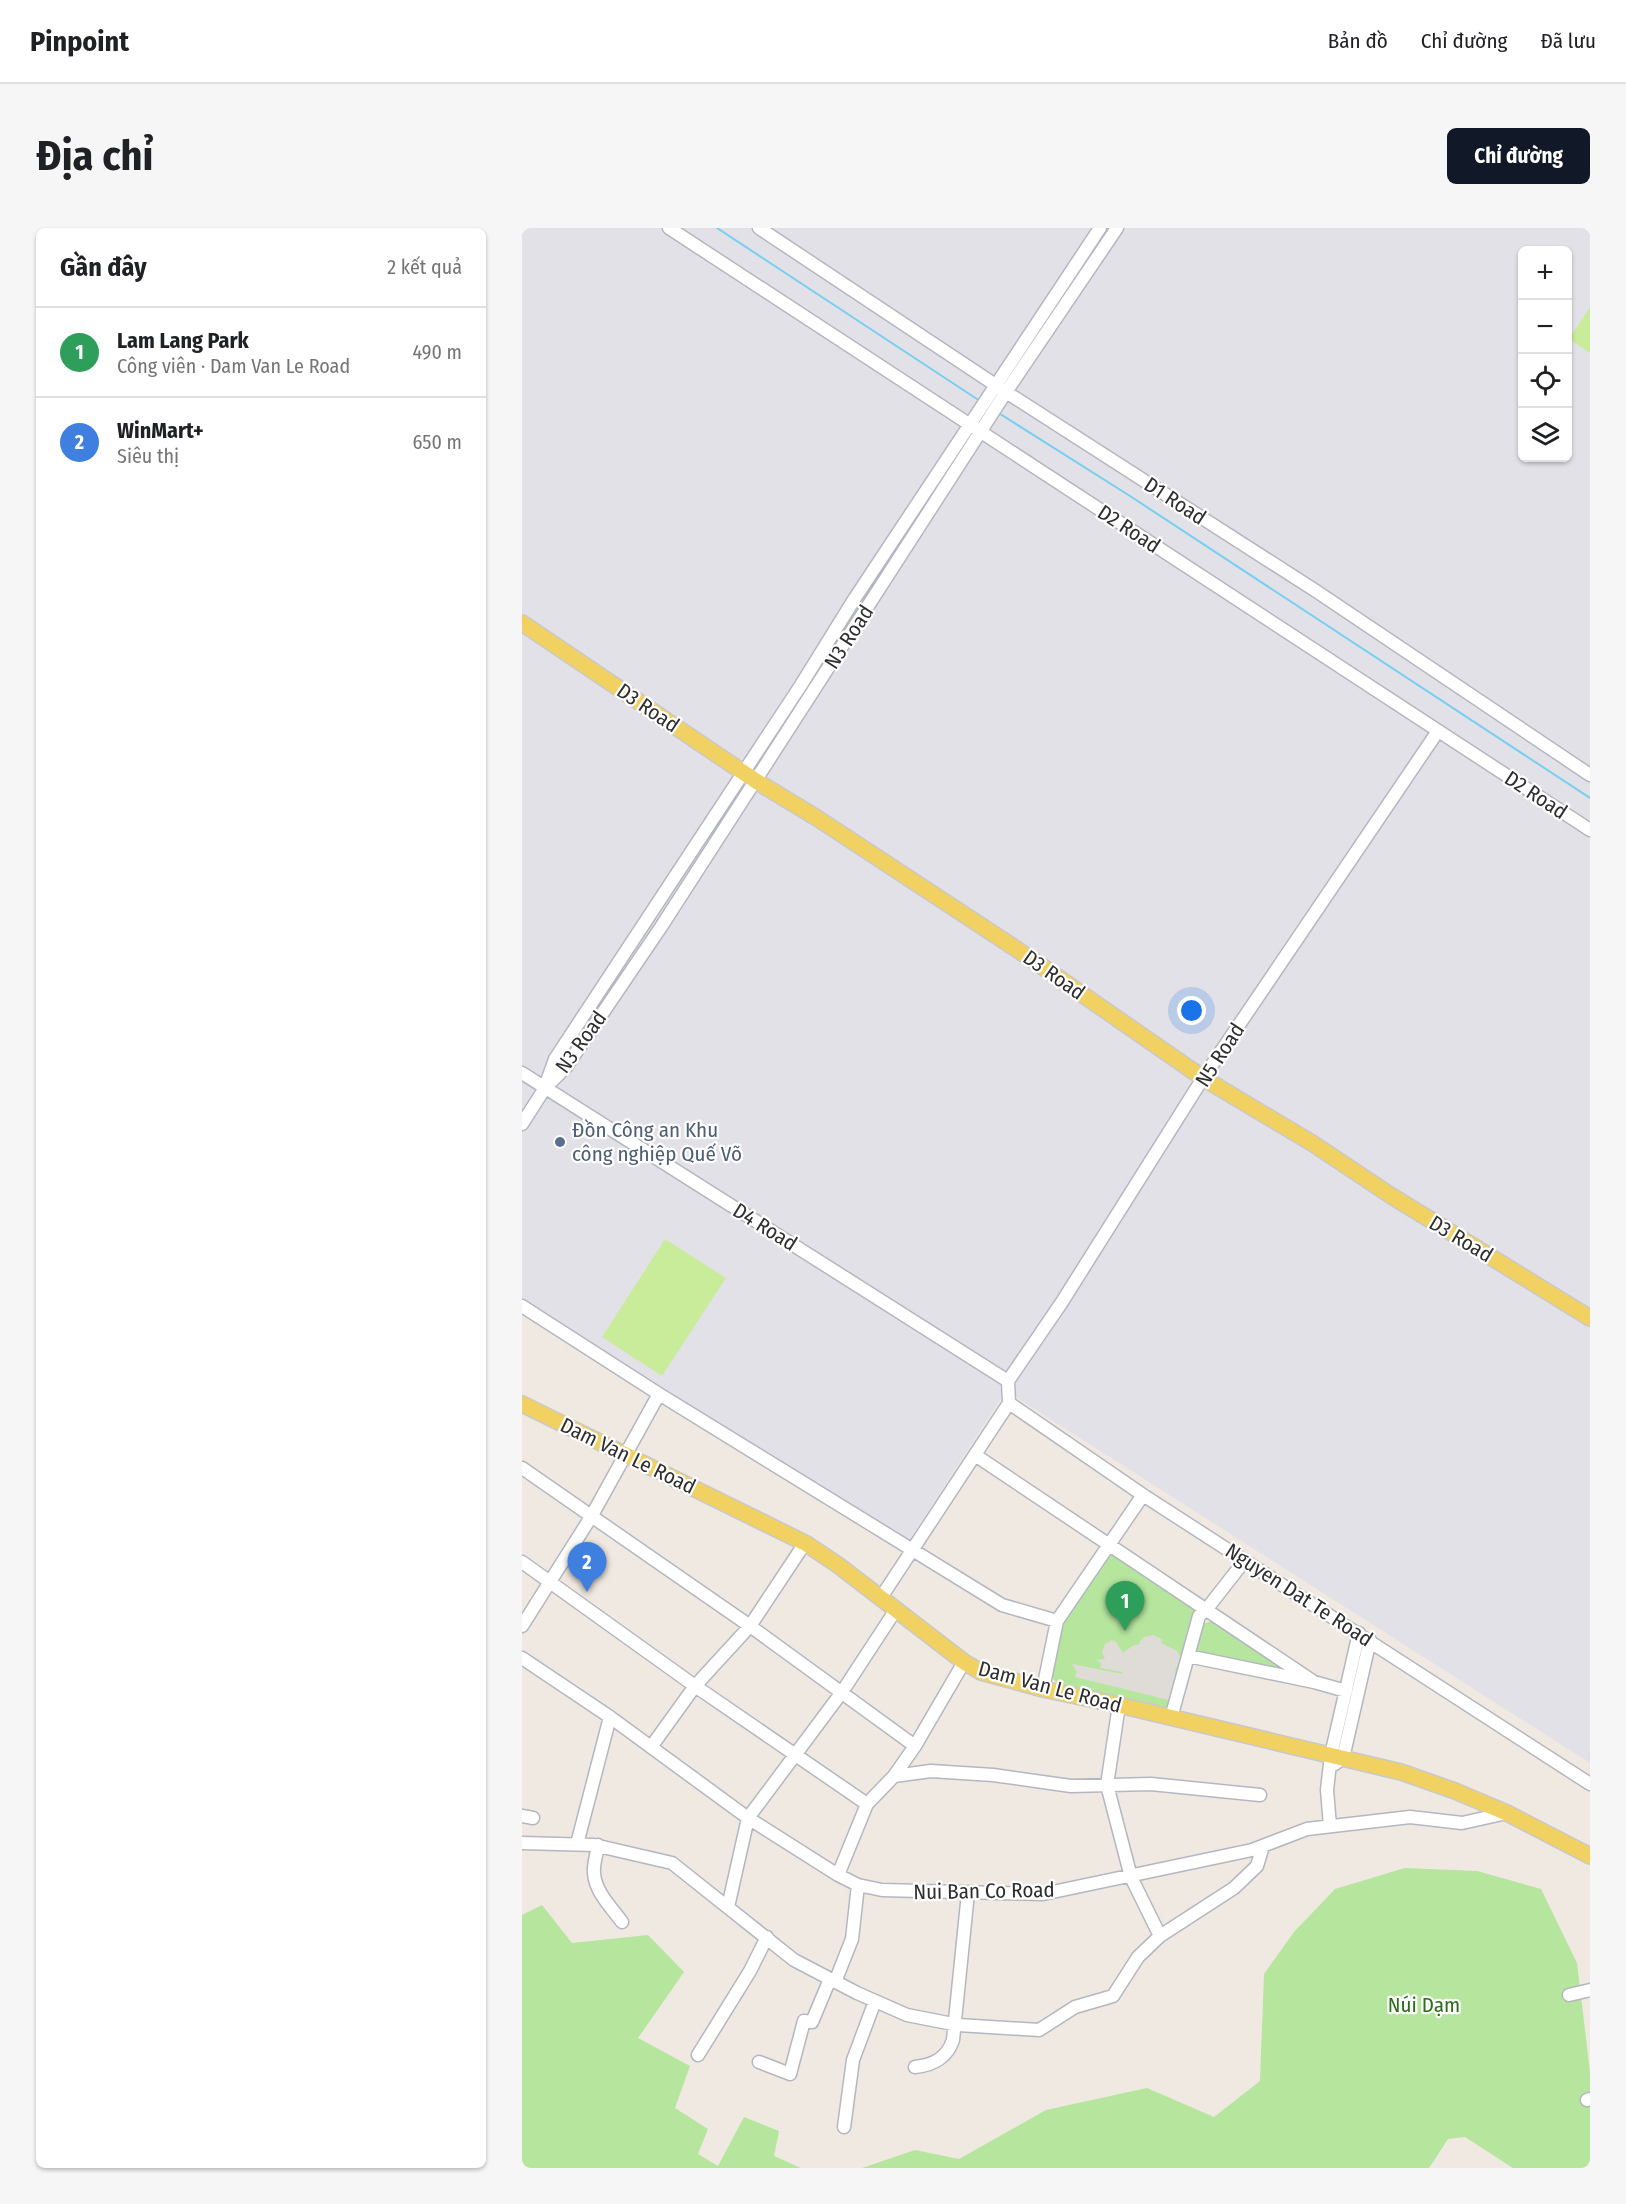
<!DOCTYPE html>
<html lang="vi">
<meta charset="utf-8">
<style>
body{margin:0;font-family:"Fira Sans Condensed",sans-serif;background:#f6f6f6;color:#202124}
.controls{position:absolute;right:18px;top:18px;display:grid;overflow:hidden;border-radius:9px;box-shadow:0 2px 4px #0004}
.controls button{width:54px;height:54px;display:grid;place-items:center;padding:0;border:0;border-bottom:2px solid #e0e0e0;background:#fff;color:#202124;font:30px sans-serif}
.you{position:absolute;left:670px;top:783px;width:21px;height:21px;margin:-15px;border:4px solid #fff;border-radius:50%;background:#1a73e8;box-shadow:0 0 0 9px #1a73e833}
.badge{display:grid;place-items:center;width:39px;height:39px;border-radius:50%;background:#111827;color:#fff;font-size:20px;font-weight:700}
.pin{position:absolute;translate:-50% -50px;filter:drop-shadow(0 2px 3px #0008)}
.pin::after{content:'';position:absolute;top:32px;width:21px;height:18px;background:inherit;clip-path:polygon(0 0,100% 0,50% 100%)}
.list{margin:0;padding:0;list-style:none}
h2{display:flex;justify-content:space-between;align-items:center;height:78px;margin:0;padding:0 24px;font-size:26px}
h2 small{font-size:20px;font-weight:400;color:#757577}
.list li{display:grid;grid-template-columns:39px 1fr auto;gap:18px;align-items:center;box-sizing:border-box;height:90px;padding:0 24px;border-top:2px solid #e0e0e0}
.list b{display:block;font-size:22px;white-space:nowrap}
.list p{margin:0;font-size:20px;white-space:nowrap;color:#757577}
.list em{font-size:20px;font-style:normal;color:#757577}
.icon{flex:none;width:33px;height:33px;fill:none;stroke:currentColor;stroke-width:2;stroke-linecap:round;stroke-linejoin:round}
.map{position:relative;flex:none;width:1068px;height:1940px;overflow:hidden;border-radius:9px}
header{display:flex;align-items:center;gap:36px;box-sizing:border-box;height:84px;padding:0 30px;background:#fff;border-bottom:2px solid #e0e0e0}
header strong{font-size:28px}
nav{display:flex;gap:33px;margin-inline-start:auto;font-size:21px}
.intro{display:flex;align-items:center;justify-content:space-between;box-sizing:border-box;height:144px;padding:0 36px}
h1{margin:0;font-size:42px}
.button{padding:15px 27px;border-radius:9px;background:#111827;color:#fff;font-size:21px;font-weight:700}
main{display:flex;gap:36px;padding:0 36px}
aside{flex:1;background:#fff;border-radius:9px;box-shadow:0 2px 4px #0004}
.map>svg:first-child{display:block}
.industrial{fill:#e3e1e8;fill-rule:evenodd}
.green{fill:#b6e59e}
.pitch{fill:#c9ec9a}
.plaza{fill:#dfdcd8}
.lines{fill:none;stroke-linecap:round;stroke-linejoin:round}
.stream{stroke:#75cff0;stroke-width:2}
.minor-casing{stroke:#b4b7c1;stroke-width:15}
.major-casing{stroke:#c9c9c9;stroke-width:18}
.minor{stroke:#fff;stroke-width:12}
.major{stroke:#f2d163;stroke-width:15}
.service-dot{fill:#5c6f8a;stroke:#fff;stroke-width:2}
.labels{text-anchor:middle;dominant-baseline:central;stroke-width:4.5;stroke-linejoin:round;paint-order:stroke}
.street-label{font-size:21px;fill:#2e2e2e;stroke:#fff}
.service-label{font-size:21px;fill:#4e5e75;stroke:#fff;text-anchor:start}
.park-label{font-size:21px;fill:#2c6e1b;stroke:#fff}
</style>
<header>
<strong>Pinpoint</strong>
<nav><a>Bản đồ</a><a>Chỉ đường</a><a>Đã lưu</a></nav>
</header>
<div class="intro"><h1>Địa chỉ</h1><a class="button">Chỉ đường</a></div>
<main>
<aside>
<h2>Gần đây<small>2 kết quả</small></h2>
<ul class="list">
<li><span class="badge" style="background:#2e9e5b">1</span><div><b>Lam Lang Park</b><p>Công viên · Dam Van Le Road</p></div><em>490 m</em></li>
<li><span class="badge" style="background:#3f7fe0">2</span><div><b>WinMart+</b><p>Siêu thị</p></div><em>650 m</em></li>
</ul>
</aside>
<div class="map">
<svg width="1068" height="1940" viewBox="0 0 1068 1940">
<rect width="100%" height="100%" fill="#efe9e1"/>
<!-- industrial -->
<path class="industrial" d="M0,0H1068V1535L484,1163L382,1320L0,1073ZM1000,22H1046V230H1000Z"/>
<!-- green -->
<path class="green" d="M584,0H590L508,121L506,120L539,66Z
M593,1326L674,1380L649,1476L641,1481L536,1456L528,1448L540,1395L584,1329Z
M690,1393L758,1435L756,1442L676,1424L674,1422L680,1396Z
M883,1640L955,1643L1019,1661L1055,1735L1068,1844V1940H991L943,1909L926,1911L907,1940H340L393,1922L437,1931L524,1882L625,1860L692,1889L738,1853L742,1746L772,1704L813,1661Z
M20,1677L50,1715L126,1707L162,1744L116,1810L168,1838L153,1880L186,1901L176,1926L196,1938L222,1889L257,1903L252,1928L279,1940H0V1687Z"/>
<!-- pitch -->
<path class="pitch" d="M1068,79V125L1047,111Z
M143,1011L204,1050L140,1148L80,1109Z"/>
<!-- plaza -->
<path class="plaza" d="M631,1407L638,1410L640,1412L639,1415L655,1423L659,1429L658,1438L653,1440L654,1445L647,1472L553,1449L555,1444L550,1436L600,1446V1444L578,1440L579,1435L574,1432L583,1431L580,1424L583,1416L590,1412L594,1414L601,1425L610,1418L618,1416L617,1414L622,1409Z"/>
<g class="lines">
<!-- stream -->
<path class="stream" d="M195,0L458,173
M475,184L608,268L1068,570"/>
<defs>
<path id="minor" d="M147,0L1068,602
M237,0L484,164L794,363L1068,547
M0,845L486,1153
M24,856L33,831L279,457L333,370L578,0
M0,896L23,860L44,839L139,699L484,164L595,0
M0,1078L137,1166L480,1377L535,1393
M486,1153L540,1074L681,850L916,503
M487,1175L621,1267L1068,1556
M453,1227L792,1454
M0,1240L228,1398L393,1518
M0,1334L173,1458L345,1576
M358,1371L487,1175L486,1153
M0,1398L69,1289L137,1166
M666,1428L792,1454L824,1463
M0,1430L88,1489L226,1590L316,1647L336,1657L360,1662L521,1666L730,1622L785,1601L888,1589L940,1595L985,1585
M521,1461L535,1393L621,1267
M597,1477L585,1557L609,1649L638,1708
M649,1490L677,1388L684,1382L723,1332
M129,1519L173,1458L228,1398L283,1315
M813,1536L821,1530L848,1412
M372,1548L409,1543L471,1547L549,1558L629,1556L738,1567
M0,1588L11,1590
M808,1598L805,1562L809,1527L837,1405
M0,1615L72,1617L150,1635L272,1732L335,1765L385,1787L436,1797L517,1802L553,1779L591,1768L616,1729L638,1708L712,1660L735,1638L741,1618
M55,1616L88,1489
M76,1617C75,1626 71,1636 72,1645C73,1664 90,1680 100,1694
M316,1647L345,1576L372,1548L393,1518L442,1434
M206,1679L226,1590L320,1464L373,1383
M313,1754L330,1711L336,1657
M1047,1767L1068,1762
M176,1827L228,1743L245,1709
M237,1834L268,1846L282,1793L290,1794L308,1751
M393,1839C412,1837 425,1830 431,1812L446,1665
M1065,1872L1068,1871
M322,1899L331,1832L353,1773"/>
<path id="major" d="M0,395L234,553L295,590L505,728L681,850L790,915L868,967L1068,1090
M0,1176L283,1315L316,1337L442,1434L459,1444L521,1461L597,1477L879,1544L933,1563L985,1585L1068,1628"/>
</defs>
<!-- minor casing -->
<use href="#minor" class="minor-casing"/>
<!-- major casing -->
<use href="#major" class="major-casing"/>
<!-- minor -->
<use href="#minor" class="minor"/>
<!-- major -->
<use href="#major" class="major"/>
</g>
<!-- markers -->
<circle class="service-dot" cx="38" cy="914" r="6"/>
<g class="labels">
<!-- street labels -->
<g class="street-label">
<text transform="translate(653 273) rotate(33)">D1 Road</text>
<text transform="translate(607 301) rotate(33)">D2 Road</text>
<text transform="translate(327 409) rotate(-57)">N3 Road</text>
<text transform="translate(126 480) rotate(34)">D3 Road</text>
<text transform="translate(1014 567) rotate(33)">D2 Road</text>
<text transform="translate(532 747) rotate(35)">D3 Road</text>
<text transform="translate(59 814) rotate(-54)">N3 Road</text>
<text transform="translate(698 827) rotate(-57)">N5 Road</text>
<text transform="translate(243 999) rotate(32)">D4 Road</text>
<text transform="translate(939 1011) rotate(31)">D3 Road</text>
<text transform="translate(106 1228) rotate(26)">Dam Van Le Road</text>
<text transform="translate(777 1367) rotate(33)">Nguyen Dat Te Road</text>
<text transform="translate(528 1459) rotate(15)">Dam Van Le Road</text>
<text transform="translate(462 1663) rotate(-1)">Nui Ban Co Road</text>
</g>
<!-- service labels -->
<g class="service-label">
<text x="50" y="902">Đồn Công an Khu<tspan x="50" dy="24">công nghiệp Quế Võ</tspan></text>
</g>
<!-- park labels -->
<g class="park-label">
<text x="902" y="1777">Núi Dạm</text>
</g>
</g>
</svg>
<div class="controls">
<button>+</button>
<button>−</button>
<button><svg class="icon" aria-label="locate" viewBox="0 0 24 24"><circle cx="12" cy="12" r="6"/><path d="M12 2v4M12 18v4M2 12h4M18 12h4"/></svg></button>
<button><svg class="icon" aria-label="layers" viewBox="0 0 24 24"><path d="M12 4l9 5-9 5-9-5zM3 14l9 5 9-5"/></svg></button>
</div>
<div class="you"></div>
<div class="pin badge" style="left:603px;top:1403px;background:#2e9e5b">1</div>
<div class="pin badge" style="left:65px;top:1364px;background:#3f7fe0">2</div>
</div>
</main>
